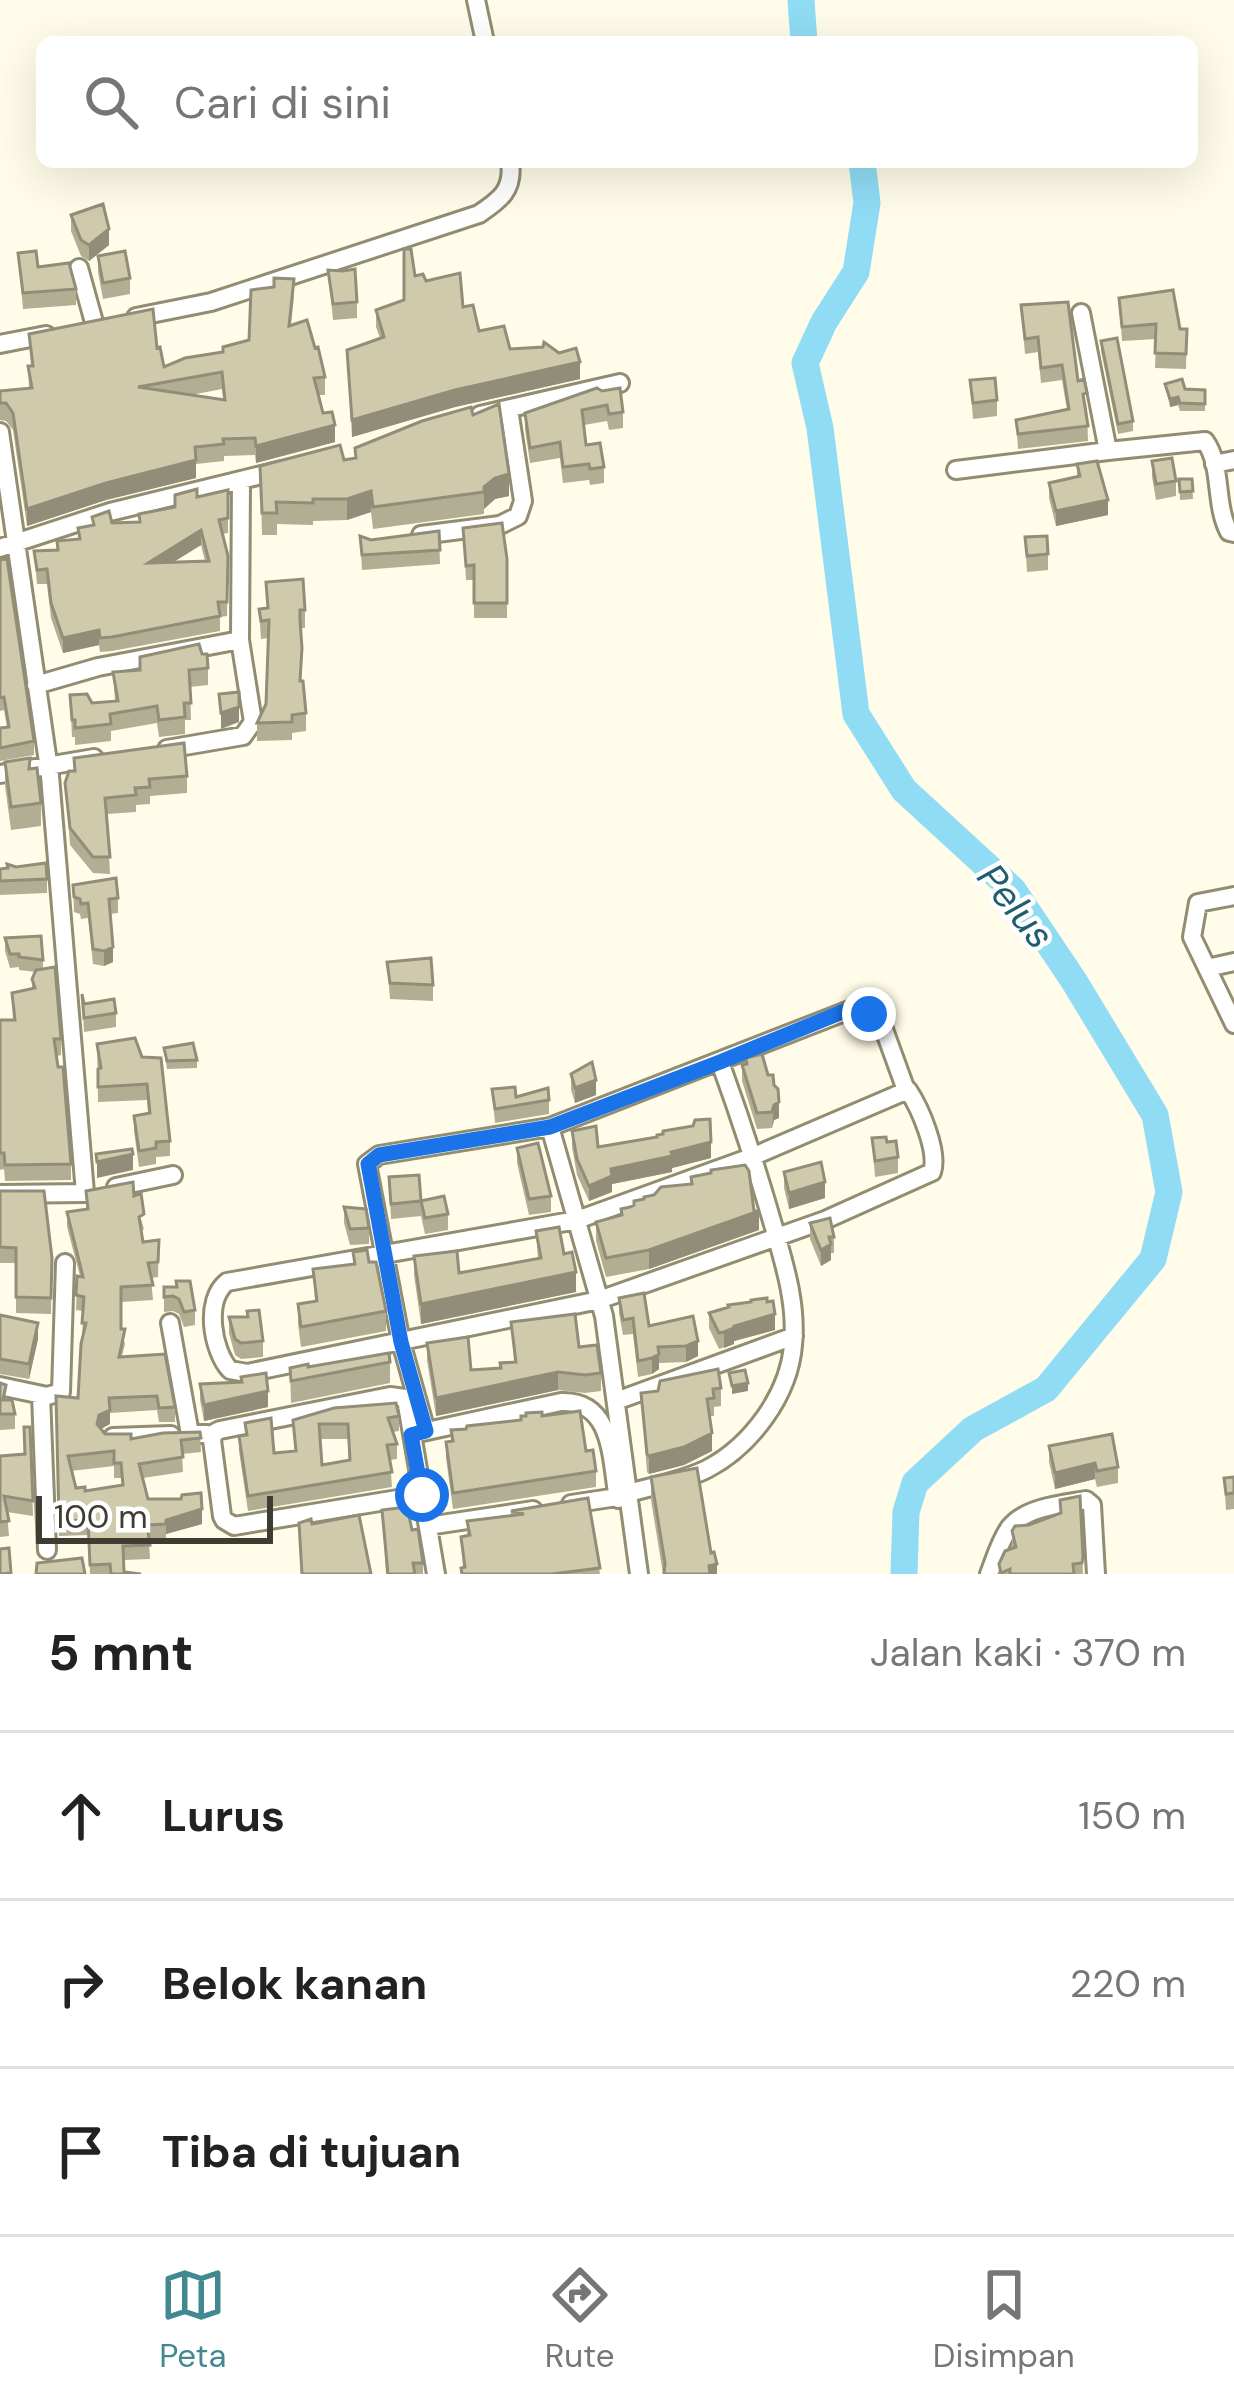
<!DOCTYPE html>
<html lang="id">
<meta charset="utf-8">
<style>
body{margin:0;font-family:"DM Sans",sans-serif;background:#f6f6f6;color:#222}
.scale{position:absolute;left:36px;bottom:30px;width:237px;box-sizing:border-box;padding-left:12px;border:6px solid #3f3d31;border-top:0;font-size:33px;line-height:42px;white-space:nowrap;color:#3f3d31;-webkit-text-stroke:9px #fff;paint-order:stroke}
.stop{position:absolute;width:36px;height:36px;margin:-27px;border:9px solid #1a73e8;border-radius:50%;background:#fff}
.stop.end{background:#1a73e8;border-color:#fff;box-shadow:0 3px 12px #0008}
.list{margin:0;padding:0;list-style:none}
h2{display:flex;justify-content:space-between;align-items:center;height:156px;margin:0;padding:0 48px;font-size:51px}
h2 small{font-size:39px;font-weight:400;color:#767676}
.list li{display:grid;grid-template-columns:78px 1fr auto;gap:36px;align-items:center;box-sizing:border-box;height:168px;padding:0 48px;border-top:3px solid #e0e0e0}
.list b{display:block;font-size:45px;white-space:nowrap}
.list em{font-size:39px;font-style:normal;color:#767676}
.icon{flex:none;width:66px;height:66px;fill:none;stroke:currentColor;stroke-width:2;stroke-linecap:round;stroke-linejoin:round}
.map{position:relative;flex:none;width:1234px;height:1574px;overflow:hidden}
.search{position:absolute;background:#fff;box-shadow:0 12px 48px #0002;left:36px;right:36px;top:36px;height:132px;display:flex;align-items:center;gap:30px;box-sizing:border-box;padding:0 42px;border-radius:18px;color:#767676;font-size:45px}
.sheet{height:660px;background:#fff}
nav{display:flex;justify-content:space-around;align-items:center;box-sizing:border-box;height:168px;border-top:3px solid #e0e0e0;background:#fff;font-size:33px;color:#767676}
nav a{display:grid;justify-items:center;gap:6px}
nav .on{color:#428891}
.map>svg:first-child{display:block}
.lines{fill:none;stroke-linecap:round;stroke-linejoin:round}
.river{stroke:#90dcf5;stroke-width:27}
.minor-casing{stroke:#928d70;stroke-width:22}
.minor{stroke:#fff;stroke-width:16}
.wall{fill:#b2ae94;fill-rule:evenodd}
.shaded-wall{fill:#918d78}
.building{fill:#cfcaac;stroke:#918d78;stroke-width:3;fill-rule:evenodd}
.route{stroke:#1a73e8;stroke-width:15}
.labels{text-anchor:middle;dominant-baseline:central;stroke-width:9;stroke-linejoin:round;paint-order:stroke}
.water-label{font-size:39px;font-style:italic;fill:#205d6f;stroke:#fff}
</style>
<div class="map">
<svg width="1234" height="1574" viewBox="0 0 1234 1574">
<rect width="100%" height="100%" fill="#fffce9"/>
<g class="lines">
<!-- river -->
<path class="river" d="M801,0L804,42
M862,162L867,203L856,272L824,322L805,363L820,428L856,714L904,790L1013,890L1074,981L1155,1115L1169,1192L1153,1259L1046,1389L973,1429L915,1483L906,1512L904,1574"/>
<defs>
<path id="minor" d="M476,0L485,42
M79,268L95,326
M1081,313L1108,451L1205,441C1223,466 1214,504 1229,532L1234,533
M136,317L211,302L479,214C500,200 514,190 510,162
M0,344L46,335
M480,415L620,383
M0,432L50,776L85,1193L0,1194
M1214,464L1234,460
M956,470L1108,451
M421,535L500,525L518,516L523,501L509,409
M0,548L110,512L282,470
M36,685L98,667L240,640
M167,749L243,736L253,722L240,640L241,480
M0,774L94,758
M1234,896L1198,903L1192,937L1234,1024
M1207,968L1234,962
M908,1090C920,1108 939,1152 932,1172L825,1220L599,1300L247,1373L230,1370C212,1350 204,1300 227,1282L577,1220L754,1156Z
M550,1127L604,1316L639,1574
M116,1187L173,1175
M170,1323L190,1434H207
M0,1386L47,1396L61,1392L65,1263
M41,1395L47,1550
M616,1401L794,1336
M426,1431L401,1342L367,1164L379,1155L550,1127L852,1009L869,1014L882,1024L906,1090
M418,1433L561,1402C614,1400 611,1461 618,1499
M113,1437L171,1435
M628,1493C653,1486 683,1481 707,1469C751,1446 789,1395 793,1345C797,1305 785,1266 774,1228C758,1172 740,1117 720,1062
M422,1495L234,1526L224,1520L222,1516L212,1440L214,1433L220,1430L390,1396L405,1398L407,1405L436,1574
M571,1504L617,1497
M428,1526L533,1510
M989,1574C995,1559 1000,1540 1010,1527C1026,1507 1063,1504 1086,1500L1092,1505L1096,1574"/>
</defs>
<!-- minor casing -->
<use href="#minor" class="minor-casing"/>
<!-- minor -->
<use href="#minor" class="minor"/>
</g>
<!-- wall -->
<path class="wall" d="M71,215L109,245L89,261L81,256L71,231Z
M18,253L76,289V305L23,309Z
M98,256L130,278V294L103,299L98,272Z
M328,270L357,302V318L333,320Z
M415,276L463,307L479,331L510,349L559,353L580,379L455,407L352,437L347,350L380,338L376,327V310L404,300Z
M294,296L291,325L325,377V395H319L323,413L335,442L256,463L255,455L224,456V461L196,464V478L106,500L27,526L13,430L6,421L0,420V391L29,388L28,366H31L29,334L157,348L164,367L223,352L249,340ZM222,389L223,399L191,395Z
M1119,298L1180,329H1187L1186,369L1155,368L1156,339L1122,341Z
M1021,305L1078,381L1087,408L1088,441L1018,449L1016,420L1067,410L1062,380L1041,383L1038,352L1025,354Z
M1101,341L1133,421V431L1118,434L1101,351Z
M970,380L997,400V416L973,419Z
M1165,384L1185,389L1205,390V411H1180L1178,405L1170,407Z
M602,391L623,412V428L609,430L607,421L584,425L586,445L604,467V483L590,485L589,480L563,483L560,458L530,463L525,429V413Z
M473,415L509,496L495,499L484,509V514L373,529L371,512L347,520L313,521V525L277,524V535H262L260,466L355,458Z
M1152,461L1176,481V496L1156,500L1152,477Z
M1077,464L1108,515L1056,526L1049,498V483L1077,477Z
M1179,479H1192L1193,499L1180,500Z
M228,490V533L222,534L228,556L227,616L220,617V631L112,651L100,652L99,645L63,653L51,618L47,584H37L34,551L57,550L78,539V528L92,526V517L112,523L139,522L197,497ZM201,545L205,561L173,562Z
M463,528L507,559V618H474V580H466Z
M439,531L440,564L362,570L360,536L371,540Z
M1025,537L1048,554V570L1027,572Z
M0,560L34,741V755L0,761V728L7,727L4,710L0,711Z
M266,582L305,610V628H300L301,681L306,713V731L292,733V740L257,741V723L266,704L268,638L261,639L259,609L267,608Z
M208,668V685L190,687L191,720H185V734L159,737L157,723L111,731V741L75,745V737H72L70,695L92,703L115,701L113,672Z
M5,762L30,769L41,803V826L11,830L5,786Z
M187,776V793L150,796V804L136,805V812L107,814L110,874L93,873L70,845L65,783Z
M0,869L47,879V893L0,895Z
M73,885L118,898V913L110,914L113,962L104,966L93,964L88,918L81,919L80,914L74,912Z
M5,938L43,960V969L61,1039V1055L57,1056L71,1164V1180L5,1181L4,1169L0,1170V1020H13L12,993L32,989V979L36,972L19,970V967L10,968L5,951Z
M387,962L433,985V1001L390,999Z
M82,994L84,1004L116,1013V1027L84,1032Z
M135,1038L170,1141V1156L156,1157V1164L139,1167L134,1131V1116L148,1113L147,1100L98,1102L97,1044Z
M164,1048L197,1060V1068L167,1069Z
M746,1058L768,1075L774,1085L779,1118L774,1120L772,1128L757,1129L742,1081V1065L746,1064Z
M571,1074L596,1095L575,1103L571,1090Z
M492,1089L516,1097L549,1100V1114L495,1123Z
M572,1131L598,1147L657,1137L711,1158L672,1168V1172L612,1184V1192L589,1201L577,1175L572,1147Z
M872,1138L887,1142L898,1157V1173L875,1177Z
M517,1148L551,1196V1212L529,1215L517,1163Z
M784,1172L825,1198L789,1209L784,1188Z
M389,1177L421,1201L448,1214V1230L425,1234L421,1216L391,1219Z
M691,1177L754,1211L759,1230L649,1269L606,1277L596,1241V1222L621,1215L630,1207L654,1195L691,1184Z
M0,1191L52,1258L51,1314L16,1313V1263H0Z
M86,1191L134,1196L144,1229L141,1231L143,1242L159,1240L158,1277L151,1278L153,1300L121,1302V1329L125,1344L122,1356L175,1407V1422H159L157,1410L110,1413V1424L101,1429L105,1434L131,1439L200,1432L201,1452L182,1454L183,1472L143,1478L148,1499L202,1524L166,1534V1538L149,1540L150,1559L124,1560V1572L141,1574H90L88,1535L59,1536L56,1396L78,1398L82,1338L83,1311L76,1310L77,1276H80L67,1227V1212L86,1209ZM114,1466V1478H121L122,1485L85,1491L76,1488L71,1471Z
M344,1207L369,1228V1244L350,1245L344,1223Z
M810,1223L834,1237V1253H831V1260L821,1266L810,1239Z
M536,1231L564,1254L576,1292L421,1324L414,1275V1256L459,1273L538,1259Z
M353,1252L369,1262L386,1311V1331L301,1347L298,1324V1304L315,1301L313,1269L353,1264Z
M164,1287L195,1310V1325L184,1327L179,1314L173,1311L164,1312Z
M619,1298L649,1326L693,1316L698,1356L686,1362L659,1363V1369L652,1374L638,1377L633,1334L623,1335L619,1313Z
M709,1313L775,1330L734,1341V1344L719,1349L709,1328Z
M0,1315L38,1339L29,1379L0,1374Z
M229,1317L263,1341V1357L241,1359L235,1355L229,1333Z
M511,1322L579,1347L601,1373V1391L585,1393L558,1390L436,1416L427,1360V1343L471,1370L501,1368L514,1362Z
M390,1362V1383L291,1403L290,1368Z
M0,1383L6,1400L15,1414V1429L0,1430Z
M200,1384L268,1407L204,1421L200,1400Z
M721,1388V1406L714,1407V1416H710L712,1451L684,1465L649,1474L647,1472L641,1393Z
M399,1416V1431L393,1432L397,1444V1459L390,1460L392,1487L248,1511L239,1451V1436L245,1435V1423L274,1453L295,1451L293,1420ZM320,1439H348L349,1460L322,1465Z
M542,1416L596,1471V1487L453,1509L446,1458V1442L451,1441V1430L466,1429Z
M30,1427L33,1516L7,1512L9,1536L0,1537V1456L25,1454Z
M1049,1446L1118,1467V1483L1097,1487L1095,1479L1055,1489L1049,1462Z
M651,1477L711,1553L717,1574H663L651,1500Z
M1234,1477V1509L1226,1510L1224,1478Z
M1080,1496L1083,1574H999V1564L1012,1548V1531L1060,1513V1500Z
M588,1498L600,1574H461V1568L463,1567L461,1537L467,1536V1521L511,1516V1511Z
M382,1510L412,1530L423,1563V1574H386Z"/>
<!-- shaded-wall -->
<path class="shaded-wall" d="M109,229V245L89,261V245Z
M580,362V379L455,407L352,437V420L455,390Z
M1178,397V405L1170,407V399Z
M335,425V442L256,463V446Z
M196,460V478L106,500L27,526V509L106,483Z
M509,474V496L495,499L484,509V514V487L495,478Z
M371,491V512L347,520V499Z
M1108,500V515L1056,526V511Z
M201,530V545L148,578V563Z
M99,630V645L63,653V638Z
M239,692V722L221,729V713Z
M113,947V962L104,966V951Z
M596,1080V1095L575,1103V1088Z
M779,1102V1118L774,1120L772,1128L774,1105Z
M711,1142V1158L672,1168V1172L612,1184V1192L589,1201V1186L611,1169Z
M133,1154V1170L97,1178V1162Z
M825,1182V1198L789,1209V1193Z
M759,1211V1230L649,1269V1250Z
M831,1244V1260L821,1266V1250Z
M576,1272V1292L421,1324V1304Z
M775,1314V1330L734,1341V1344L724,1348V1332L734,1326Z
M38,1323V1339L29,1379V1364Z
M698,1341V1356L686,1362V1346Z
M659,1354V1369L652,1374V1358Z
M558,1372V1390L436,1416V1398Z
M748,1383V1391L732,1394V1386Z
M268,1391V1407L204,1421V1405Z
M110,1410V1424L99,1430L97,1424L99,1415Z
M712,1433V1451L684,1465L649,1474V1456Z
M1095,1463V1479L1055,1489V1473Z
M202,1509V1524L166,1534V1520Z
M717,1564V1574H709V1566Z"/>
<!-- building -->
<path class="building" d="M103,204L109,229L89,245L81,240L71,215Z
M404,249H411L415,276L423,274L426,281L460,273L463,307L473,305L479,331L504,326L510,349L543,347L544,342L559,353L576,348L580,362L455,390L352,420L347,350L384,337L376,310L404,300Z
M36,251L38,267L69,263L76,289L23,293L18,253Z
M125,251L130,278L103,283L98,256Z
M355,269L357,302L333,304L328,270L343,271Z
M274,278L294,279L289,326L307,320L315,348L318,347L325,377L314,378L323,413L332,412L335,425L256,446L255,438L223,439L224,444L195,447L196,460L106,483L27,509L13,413L6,403H0V391L32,388L28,366H33L29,334L153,309L157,348L160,347L164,367L185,358L223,352V347L249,340L251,290L274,287ZM222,372L225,400L138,387Z
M1173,290L1180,329H1187L1186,354L1155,353L1156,324L1122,327L1119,298Z
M1068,302L1078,381L1084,379L1087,393L1083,394L1088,426L1018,434L1016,420L1069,409L1062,365L1041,368L1038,337L1025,339L1021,305Z
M1117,338L1133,421L1118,424L1101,341Z
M995,378L997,400L973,403L970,380Z
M1182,379L1185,389L1205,390V404L1180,403L1178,397L1170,399L1165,384Z
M597,388L602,391L620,388L623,412L609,414L607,405L582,410L586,445L600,443L604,467L590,469L589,464L563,467L560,442L530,448L525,413Z
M499,404L509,474L495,478L484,487V492L373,507L371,491L347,499H313V503L276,502L277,513H262L260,466L340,445L344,460L356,458L355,448L422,421L471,407L473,415Z
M1172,458L1176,481L1156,484L1152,461Z
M1097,461L1108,500L1056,511L1049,483L1080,476L1077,464Z
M1179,479H1192L1193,491L1180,492Z
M197,489V497L228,490V518L219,520L228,556L227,602H218L220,616L112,637L100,638L99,630L63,638L51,603L47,569L37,570L34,551L58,550L57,541L80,539L78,528L94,525L92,517L109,511L112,523L140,522L139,514L175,507V495ZM201,530L209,561L148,563Z
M502,523L507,559V603H474V565L466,566L463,528Z
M439,531L440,550L362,555L360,536L371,540Z
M1047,536L1048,554L1027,556L1025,537Z
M7,559L34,741L0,748V728L9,727L4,697L0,698V560Z
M303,579L305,610H300V620L302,648L300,681H303L306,713L292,715V722L257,723L266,704L269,620L261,621L259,609L268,608L266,582Z
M199,644L202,654H207L208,668L189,670L191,703H184L185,717L159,720L157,706L110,714L111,724L75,728V720H72L70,695L87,694L92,703L118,701L113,672L140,670V657Z
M239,692V707L221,713L219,694Z
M184,743L187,776L149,779L150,787L135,788L136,795L105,798L110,857H93L70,828L65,783L69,771H75L74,758Z
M30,758L29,769L37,768L41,803L11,807L5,762Z
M46,863L47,879L0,881V869L8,868L7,864L16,867Z
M116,878L118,898L109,899L113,947L104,951L93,949L88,903L81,904L80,899L74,897L73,885Z
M41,936L43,960L19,957V954H10L5,938Z
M431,958L433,985L390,983L387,962Z
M55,967L61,1039H54L58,1067H63L71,1164L5,1165L4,1153H0V1020H15L12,993L35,988L32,979L36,970Z
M82,994L84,1004L114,999L116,1013L84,1018Z
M135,1038L142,1057L161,1058L170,1141L156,1142V1148L139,1151L134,1116L150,1113L147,1084L98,1087V1069L101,1068L97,1044Z
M193,1043L197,1060L167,1061L164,1048Z
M762,1054L768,1075H773L774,1085L778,1089L779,1102L774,1105L772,1112L757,1113L742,1065L747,1064L746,1058Z
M592,1062L596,1080L575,1088L571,1074Z
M515,1087L516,1097L548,1088L549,1100L495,1109L492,1089Z
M710,1119L711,1142L671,1152L672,1156L611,1169L612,1176L589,1186L577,1159L572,1131L596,1126L598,1147L657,1137V1135L663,1134V1131L693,1126L695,1120Z
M886,1137L887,1142L896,1141L898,1157L875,1161L872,1138Z
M538,1143L551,1196L529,1199L517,1148Z
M132,1149L133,1154L97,1162L96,1154Z
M821,1162L825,1182L789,1193L784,1172Z
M745,1165L749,1171L754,1211H759L649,1250L606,1258L596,1222L622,1215L621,1209L630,1207L634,1205V1201L644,1199V1197L654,1195L661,1187L692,1184L691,1177L711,1173V1170Z
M419,1175L421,1201L391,1204L389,1177Z
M133,1182L134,1196L141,1193L144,1214L139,1217L143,1242L159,1240L158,1262L148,1263L153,1285L121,1287V1329H125L119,1357L165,1354L175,1407L159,1408L157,1396L109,1398L110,1410L99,1415L97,1424L105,1434H131V1439L163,1433L200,1432L201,1438L181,1440L183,1457L139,1464L148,1499H181L182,1495L201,1493L202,1509L166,1520V1524L147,1525L150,1545L123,1546L124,1572L141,1574H111L110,1564L90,1565L88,1520L59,1521L56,1396L78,1398L81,1344L86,1323H82L84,1297L76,1295L77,1276L83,1277L67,1212L88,1209L86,1191ZM114,1451V1463H121L123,1485L85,1491V1487L76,1488L68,1456Z
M0,1191H44L52,1258L51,1298L16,1297V1248L0,1247Z
M444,1196L448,1214L425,1218L421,1201Z
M344,1207L366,1209L369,1228L350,1229Z
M830,1218L834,1237H829L831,1244L821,1250L810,1223Z
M559,1227L564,1254L572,1252L576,1272L421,1304L414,1256L457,1251L459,1273L541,1258L536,1231Z
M367,1250L369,1262H376L386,1311L301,1327L298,1304L317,1301L313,1269L355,1264L353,1252Z
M176,1281H190L195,1310L184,1312L179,1299L173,1296L164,1297V1287H177Z
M644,1293L649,1326L693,1316L698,1341L686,1346L658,1347L659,1354L652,1358L638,1361L633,1318L623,1320L619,1298Z
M767,1298V1302L773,1301L775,1314L734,1326V1328L724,1332L719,1333L709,1313L729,1307L728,1305L751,1302V1300Z
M259,1310L263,1341L241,1343L235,1339L229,1317H248L247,1311Z
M575,1314L579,1347L597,1345L601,1373L585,1375L558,1372L436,1398L427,1343L468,1337L471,1370L501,1368L500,1363L516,1362L511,1322Z
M0,1315L38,1323L29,1364L0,1359Z
M389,1353L390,1362L291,1381L290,1368L308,1364V1367Z
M718,1369L721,1388L713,1389L714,1398L707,1399L712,1433L684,1447L649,1456L647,1454L641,1393L658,1391L660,1381Z
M745,1370L748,1383L732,1386L729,1373Z
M266,1373L268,1391L204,1405L200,1384L242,1382L241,1377Z
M0,1383L6,1385L3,1400H12L15,1414H0Z
M396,1403L399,1416L388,1418L397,1444L387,1445L392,1472L248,1496L239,1436L247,1435L245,1423L271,1418L274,1453L296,1451L293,1420L334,1408ZM319,1424H348L350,1460L322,1465Z
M580,1411L586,1451L593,1450L596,1471L453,1493L446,1442L453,1441L451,1430L466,1429L467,1426L521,1420V1416H526V1413L542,1412V1416Z
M24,1427H30L33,1501L4,1496L9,1521L0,1522V1456L25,1454Z
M1112,1434L1118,1467L1097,1471L1095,1463L1055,1473L1049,1446Z
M697,1468L711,1553L714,1552L717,1564L709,1566L710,1574H664L665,1563L651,1477Z
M1234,1477V1493L1226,1494L1224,1478Z
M1080,1496L1083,1557L1082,1563L1073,1564L1074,1574H1010V1569L1001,1573L999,1564L1005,1551L1016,1547L1012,1531L1015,1526L1029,1525L1061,1513L1060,1500Z
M588,1498L600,1568L552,1574H462L461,1568L465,1567L461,1537L470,1535L467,1521L524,1514L511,1511Z
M407,1507L412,1530L418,1529L423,1563H413L415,1574H388L382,1510Z
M359,1515L371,1574H302L299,1523L311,1519L312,1524Z
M9,1548L11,1573L0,1574V1549Z
M82,1558L85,1574H36L37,1563Z"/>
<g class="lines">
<!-- route -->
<path class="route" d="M422,1495L411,1435L426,1431L401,1342L368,1164L379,1155L550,1127L720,1062L842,1012L852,1009L869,1014"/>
</g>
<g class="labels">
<!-- water labels -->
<g class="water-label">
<text transform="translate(1016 906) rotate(51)">Pelus</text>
</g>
</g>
</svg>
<div class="scale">100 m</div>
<div class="stop" style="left:422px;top:1495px"></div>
<div class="stop end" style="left:869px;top:1014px"></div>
<div class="search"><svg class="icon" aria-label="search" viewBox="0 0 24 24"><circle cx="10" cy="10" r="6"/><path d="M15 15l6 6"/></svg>Cari di sini</div>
</div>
<section class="sheet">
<h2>5 mnt<small>Jalan kaki · 370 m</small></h2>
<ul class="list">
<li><svg class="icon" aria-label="ahead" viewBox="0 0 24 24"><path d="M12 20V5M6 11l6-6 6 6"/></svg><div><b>Lurus</b></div><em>150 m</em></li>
<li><svg class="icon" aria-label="right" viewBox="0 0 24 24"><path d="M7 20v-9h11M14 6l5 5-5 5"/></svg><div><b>Belok kanan</b></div><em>220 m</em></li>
<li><svg class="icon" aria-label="arrive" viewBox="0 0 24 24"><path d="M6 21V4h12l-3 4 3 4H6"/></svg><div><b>Tiba di tujuan</b></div></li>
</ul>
</section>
<nav>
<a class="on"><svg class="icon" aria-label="map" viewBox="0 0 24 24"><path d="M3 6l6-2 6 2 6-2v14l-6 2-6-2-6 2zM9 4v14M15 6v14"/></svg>Peta</a>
<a><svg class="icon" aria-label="directions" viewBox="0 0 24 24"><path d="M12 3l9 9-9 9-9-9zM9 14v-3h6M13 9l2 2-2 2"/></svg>Rute</a>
<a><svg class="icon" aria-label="saved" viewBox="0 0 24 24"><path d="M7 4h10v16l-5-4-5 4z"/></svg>Disimpan</a>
</nav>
